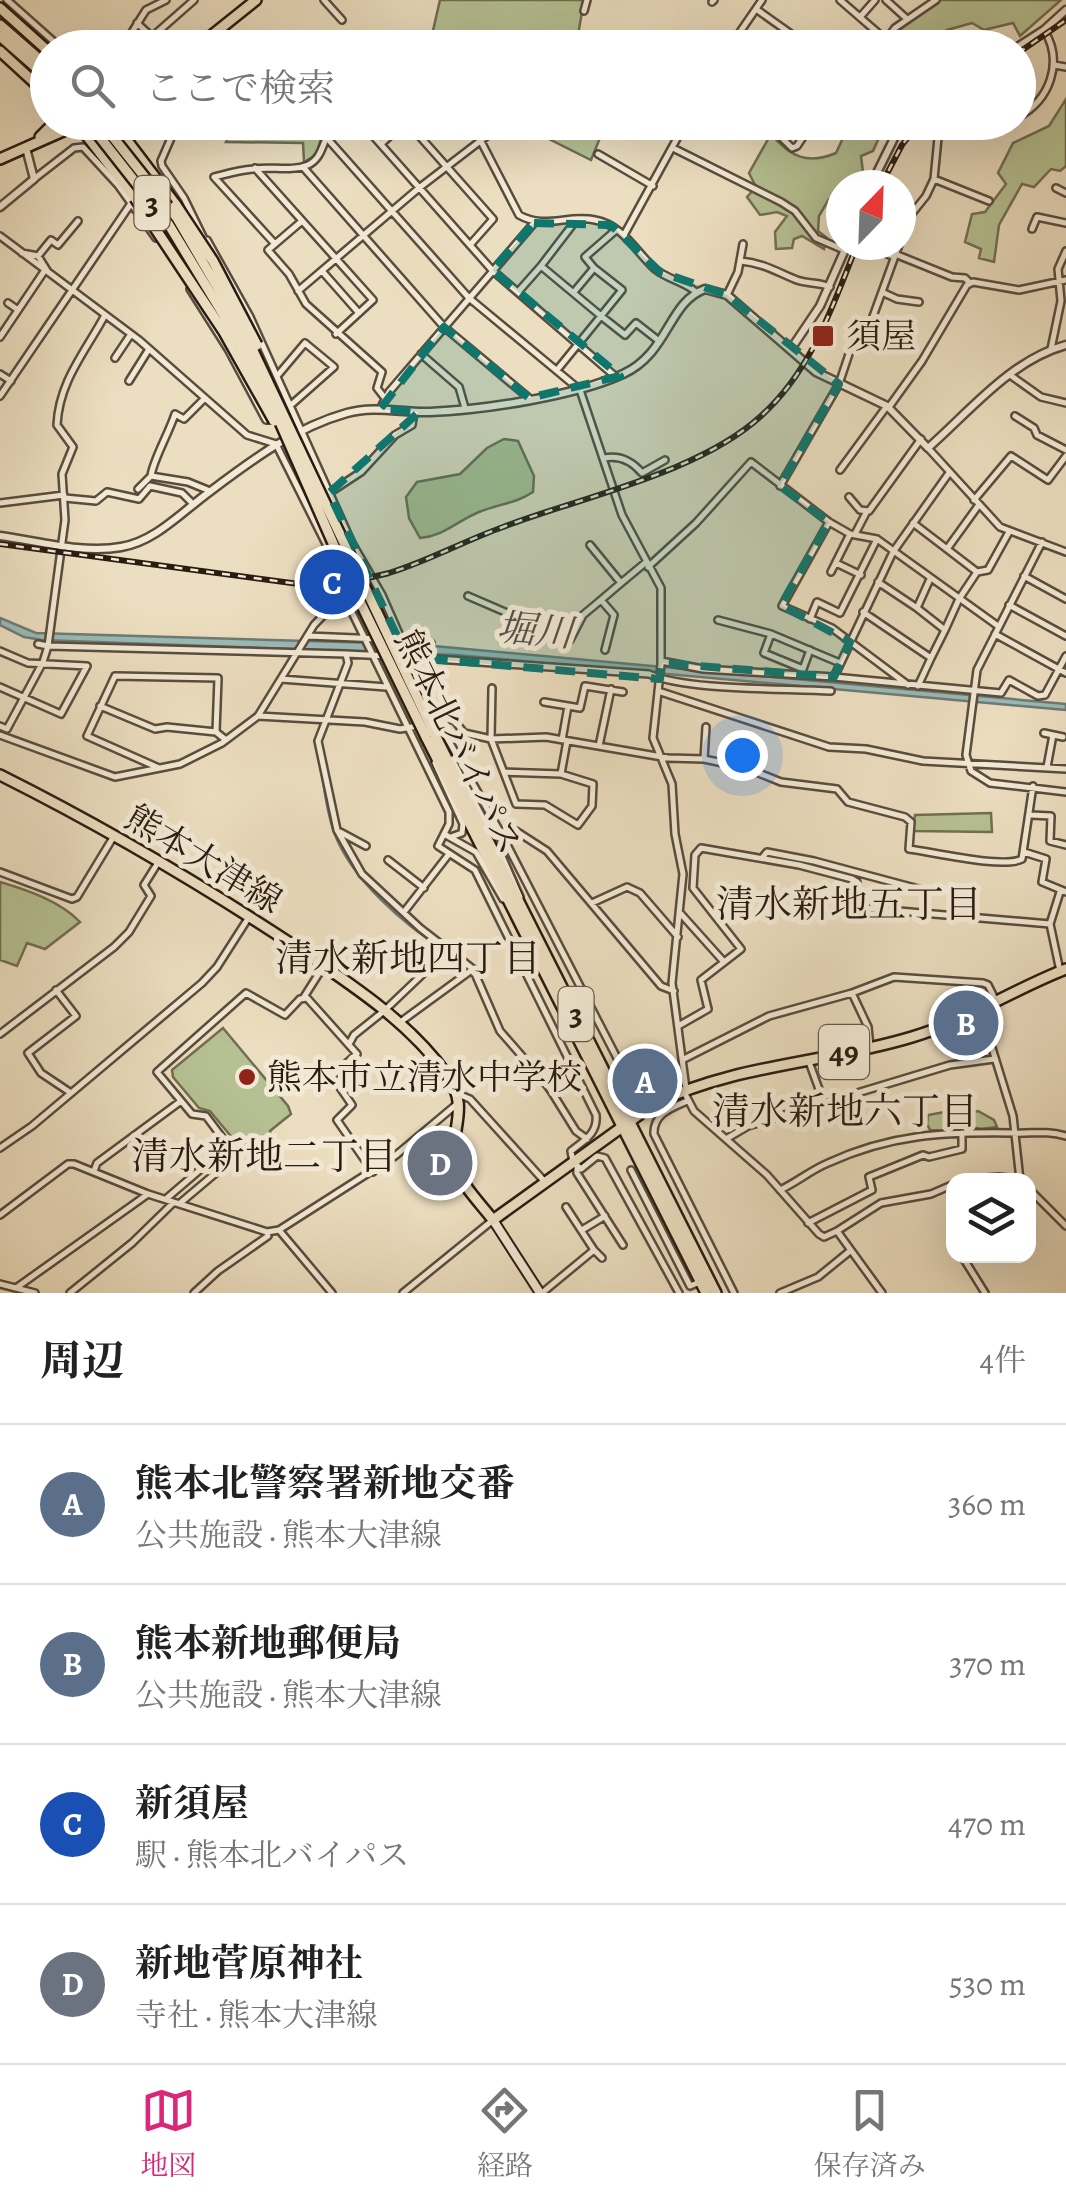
<!DOCTYPE html>
<html lang="ja">
<meta charset="utf-8">
<style>
body{margin:0;font-family:Alegreya,"Noto Serif JP",serif;background:#f2f2f2;color:#222}
.controls{position:absolute;right:30px;bottom:30px;display:grid;overflow:hidden;border-radius:20px;box-shadow:0 10px 40px #0002}
.controls button{width:90px;height:90px;display:grid;place-items:center;padding:0;border:0;border-bottom:2px solid #e0e0e0;background:#fff;color:#222;font:50px sans-serif}
.compass{position:absolute;left:826px;top:170px;width:90px;height:90px;border-radius:50%;background:#fff;box-shadow:0 10px 40px #0002;rotate:23deg}
.you{position:absolute;left:742px;top:755px;width:35px;height:35px;margin:-25px;border:8px solid #fff;border-radius:50%;background:#1a73e8;box-shadow:0 0 0 15px #1a73e833}
.badge{display:grid;place-items:center;width:65px;height:65px;border-radius:50%;background:#db2777;color:#fff;font-size:32px;font-weight:700}
.pin{position:absolute;translate:-50% -50%;border:5px solid #fff;box-shadow:0 2px 10px #0006}
.list{margin:0;padding:0;list-style:none}
h2{display:flex;justify-content:space-between;align-items:center;height:130px;margin:0;padding:0 40px;font-size:42px}
h2 small{font-size:32px;font-weight:400;color:#767676}
.list li{display:grid;grid-template-columns:65px 1fr auto;gap:30px;align-items:center;box-sizing:border-box;height:160px;padding:0 40px;border-top:2px solid #e0e0e0}
.list b{display:block;font-size:38px;white-space:nowrap}
.list p{margin:0;font-size:32px;white-space:nowrap;color:#767676}
.list em{font-size:32px;font-style:normal;color:#767676}
.icon{flex:none;width:55px;height:55px;fill:none;stroke:currentColor;stroke-width:2;stroke-linecap:round;stroke-linejoin:round}
.map{position:relative;flex:none;width:1066px;height:1293px;overflow:hidden}
.search{position:absolute;background:#fff;box-shadow:0 10px 40px #0002;left:30px;right:30px;top:30px;height:110px;display:flex;align-items:center;gap:25px;box-sizing:border-box;padding:0 35px;border-radius:55px;color:#767676;font-size:38px}
.sheet{height:770px;background:#fff}
nav{display:flex;justify-content:space-around;align-items:center;box-sizing:border-box;height:140px;border-top:2px solid #e0e0e0;background:#fff;font-size:28px;color:#767676}
nav a{display:grid;justify-items:center;gap:5px}
nav .on{color:#db2777}
.map>svg:first-child{display:block}
.green{fill:#b6c193;stroke:#706e52;stroke-width:2.5}
.water{fill:#9abbb9;stroke:#6d7b76;stroke-width:2.5}
.lines{fill:none;stroke-linecap:round;stroke-linejoin:round}
.stream{stroke:#6d7b76;stroke-width:2.5}
.minor-casing{stroke:#5a4c3d;stroke-width:10}
.tertiary-casing{stroke:#5a4c3d;stroke-width:11}
.secondary-casing{stroke:#2a1b11;stroke-width:12}
.primary-casing{stroke:#2a1b11;stroke-width:14}
.trunk-casing{stroke:#2a1b11;stroke-width:14}
.minor{stroke:#f3ead6;stroke-width:5}
.tertiary{stroke:#f3ead6;stroke-width:6}
.secondary{stroke:#f3ead6;stroke-width:8}
.primary{stroke:#ecdec0;stroke-width:9}
.trunk{stroke:#ecdec0;stroke-width:9}
.rail-casing{stroke:#2a1b11;stroke-width:6}
.rail{stroke:#f3ead6;stroke-width:2.5;stroke-dasharray:8;stroke-linecap:butt}
.trunk-bridge-casing{stroke:#2a1b11;stroke-width:14;stroke-linecap:butt}
.trunk-bridge{stroke:#ecdec0;stroke-width:9}
.marked{fill:#0f766e;fill-opacity:0.2;stroke:#0f766e;stroke-width:8;stroke-dasharray:20 12;stroke-linejoin:round}
.poi-dot{fill:#8f2418;stroke:#f3ead6;stroke-width:4}
.labels{text-anchor:middle;dominant-baseline:central;stroke-width:10;stroke-linejoin:round;paint-order:stroke}
.shield{fill:#f3ead6;stroke:#66594c;stroke-width:2.5}
.shield-label{font-size:32px;font-weight:bold;fill:#2a1b11}
.poi-label{font-size:35px;fill:#2a1b11;stroke:#f3ead6;text-anchor:start}
.street-label{font-size:35px;fill:#2a1b11;stroke:#f3ead6}
.water-label{font-size:38px;font-style:italic;fill:#51534c;stroke:#f3ead6}
.neighbourhood-label{font-size:38px;fill:#2a1b11;stroke:#f3ead6}
</style>
<div class="map">
<svg width="1066" height="1293" viewBox="0 0 1066 1293">
<rect width="100%" height="100%" fill="#ecdec0"/>
<filter id="stains"><feTurbulence type="fractalNoise" baseFrequency=".002" numOctaves="4"/><feColorMatrix values="0 0 0 0 .2 0 0 0 0 .09 0 0 0 0 .02 0 0 0 .5 -.17"/></filter>
<radialGradient id="worn" r=".72"><stop offset=".6" stop-color="#630" stop-opacity="0"/><stop offset="1" stop-color="#630" stop-opacity=".3"/></radialGradient>
<!-- green -->
<path class="green" d="M440,0H584L576,47L429,48Z
M940,0H1061L1020,36L1013,23L984,30L972,23L947,30L921,47L885,48L901,28Z
M1066,99V166L1060,171L1051,169L1034,187L1022,184L999,225L994,262L979,258L981,249L965,242L972,214L985,212L1006,184L998,173L1013,143L1049,126Z
M314,123H326L316,155L304,162L303,143L226,142L235,124L314,130Z
M533,123H637L631,136L606,123L591,160L549,139Z
M850,123H874L872,127L878,140L873,151L861,156L863,172L857,185H841V199H829L819,216L818,231L827,238L824,249L802,236L794,239L792,248L776,249L775,232L787,216L777,212L760,215L747,197L756,187L749,173L771,134C790,157 808,165 836,153Z
M504,439L518,441L534,476L533,492C515,504 498,504 479,512C457,521 444,536 420,538L409,518L406,497L417,482L460,474L487,448Z
M991,813L992,832L913,831L915,815Z
M0,882C27,890 60,901 80,922L45,949L27,943L17,966L0,960Z
M223,1028L288,1106L291,1114L270,1131L272,1136L254,1151L244,1144L239,1146L210,1111L199,1108L173,1077L172,1070Z
M953,1107L963,1115L978,1111L994,1120L997,1127L981,1129L963,1125L951,1131L930,1130L927,1124L928,1115L950,1111Z"/>
<!-- water -->
<path class="water" d="M0,618L36,633L412,644L1066,704V710L456,655L42,640L24,637L0,625Z"/>
<g class="lines">
<!-- stream -->
<path class="stream" d="M320,762C324,785 326,810 334,832C351,879 404,925 446,951
M482,995C495,1039 528,1064 554,1101C566,1117 574,1131 588,1146
M633,1215L675,1293"/>
<defs>
<path id="minor" d="M7,0L61,48
M324,0L342,20
M840,0L885,39
M886,0L907,19
M712,2L714,0
M756,9L811,48
M584,11L587,0
M861,16L875,0
M137,23L152,37L194,0
M122,48L146,10L166,0
M704,48L707,41
M729,48L762,0
M880,48L895,28L936,0
M1054,65L1066,67
M1018,117C1050,100 1064,62 1044,30
M178,122L161,161L162,166L184,198L205,241
M361,122L492,270L616,377
M407,122L493,219L470,245
M471,122L519,215C545,230 568,214 595,220C623,225 636,252 655,269C667,279 685,282 696,292
M766,122L792,148L797,146L813,122
M960,122L981,135L1005,122
M710,128L714,122
M326,137L469,298L580,390L622,515L661,588V664L653,738L672,784L675,834L683,874L672,983L686,1089
M381,144L405,122
M673,148L781,202L795,211L816,238L844,250
M598,154L653,186
M303,167L444,327L529,398
M255,168L373,300L336,334
M34,179L74,148L83,147L118,185L156,238
M934,179L989,201
M1056,188L1066,193
M302,221L275,244L214,177C226,174 240,170 253,169C271,166 291,172 308,165C327,156 321,131 340,122
M1032,229L1037,217L1066,223
M624,235L686,122
M0,236L139,340L247,435L276,444L333,558L342,559
M207,240L250,317L352,543L382,595L437,720L503,837L501,854L520,897
M901,240L910,216L926,196L934,179L938,138L943,122
M275,244L268,250L289,274L306,304L382,372L377,388L384,397
M867,245L894,257
M22,253L38,256L48,272
M895,254L952,277L965,278L970,283
M38,256L51,240L58,245L78,221
M741,261C763,263 777,272 797,280C808,284 819,282 830,287
M541,266L577,219
M322,271L359,313
M190,289L228,349L266,420H274
M298,291L419,188L505,122
M518,292L541,266L601,316L622,290L594,268
M574,292L594,268L585,257L616,230
M884,293L897,299L919,302
M727,295L738,272L743,244
M8,303L18,310
M0,337L45,270
M1051,349L1061,301L1058,269L1066,251
M421,354L459,387L465,408
M115,358L131,334
M557,370L601,316L625,335L636,323L659,341
M0,374L11,381
M278,375L305,343L334,367L291,405
M1010,375L1041,397L1066,403
M129,381L149,349
M0,396L132,202
M889,407L922,361L967,285L973,282L1019,290L1066,280
M380,409L389,392L534,223
M1015,416L1034,428L1037,435L1066,450
M928,448L1000,527L1066,552
M604,458C619,455 632,461 642,473L665,460
M840,470L887,406
M151,476C153,460 169,433 175,414L184,419L205,398
M780,486L839,384L850,351L871,322L899,245
M138,489L151,476L188,482L210,491
M329,493L361,472L395,435L412,425L414,412
M849,497L860,510L869,511L921,439
M65,498L96,501L107,492L139,499L150,486L182,493L193,504
M974,500L1011,456L1048,480L1066,456
M0,503L64,495
M829,522L782,606L832,628L908,685
M913,523L947,549L978,506
M855,534L866,513
M1042,542L977,670L966,755L971,771L990,783L1066,792
M590,545L621,583L645,563
M836,563L861,575
M648,567L696,523L751,462L829,522L850,534L877,539L998,626
M831,572L850,534
M977,572L988,570L1009,532
M1024,576L1066,599
M930,579L917,608L945,630L959,599L977,572L947,549
M878,582L917,608
M468,596L570,640L583,615L601,600
M1009,605L1066,636
M863,612L931,658L945,630
M810,619L817,602L840,613L877,539
M718,620L771,634L764,653L803,669L810,650
M771,634L840,663
M995,634L1066,673
M308,636L380,639
M401,641L431,643
M38,644L48,646L65,520L62,474L73,447L57,425C59,381 86,351 105,315
M605,650L614,615L601,600L621,583
M0,651L28,663L87,666L61,714L0,687
M346,654L388,656
M409,657L649,674C688,691 784,688 831,691
M661,661L703,669L834,677L1001,693L1009,680L1038,696L1045,695L1066,656
M834,677L893,552L949,473
M281,679L386,687
M918,686L931,658
M492,688L491,739L516,804L545,805L578,825L592,806L593,784L561,774
M658,691L829,747L866,749L923,761L1066,769
M544,702L568,706L562,740
M100,706L155,729L167,727L216,732
M568,706L580,708L585,686L623,692
M258,716L365,722L400,729L418,726
M438,719L454,720L465,734
M0,726L7,729L43,662L48,646L346,654L348,663L318,741L337,830L362,874L420,928L473,969L500,1031L548,1086L576,1131L587,1139
M1044,733L1063,737
M0,735L115,777L180,764L222,743L258,716L314,625L338,600L347,602L449,812V824L438,846L475,870L596,1115C598,1134 583,1141 571,1151L573,1162L581,1169L597,1156L605,1158L679,1293
M451,741L460,732L491,739L546,737L668,758L704,759L746,768L781,782L837,789L848,802L905,817L911,822L909,849C933,852 1004,869 1022,859L1033,786
M599,746L611,689
M452,759L490,832L495,837H503
M704,759L706,727
M435,763L463,824L462,833L451,837
M1047,767L1053,735
M159,768L87,736L115,676L218,678L216,732L226,740
M504,772L561,774L567,741
M1031,815L1051,816L1050,841L1066,845
M340,832L366,846
M444,834L476,852L503,899
M1024,852L1046,859L1042,882L1066,892
M762,858L767,852L814,861L926,891
M388,860L424,888
M0,872L72,899L77,897L114,836
M592,903L627,887L640,893L678,937
M404,912L449,854
M681,914L724,962
M1060,971L1050,924L1060,892
M56,990L76,1016L28,1053L41,1073L71,1093
M674,991L661,986L547,851L516,831L503,837L633,1089L647,1094L684,1074
M304,997L323,967
M980,1009L1013,1116L1020,1180
M399,1023L473,969
M680,1025L708,1009L701,980L741,949L693,888L695,855L701,848L799,865L852,879L857,882L858,901L864,908L1050,924
M0,1034L114,947L129,932L151,896L144,885L159,861
M349,1044L354,1035L384,1011L449,949
M870,1047L868,1027L852,993L894,977L983,983L988,985L995,999
M684,1059L769,1016L852,993
M683,1090L694,1111L767,1175L819,1234L824,1237L837,1231L882,1293
M458,1094L470,1099L545,1182
M687,1101C671,1108 653,1114 654,1134L734,1293
M824,1103L950,1065L994,1059
M726,1139L748,1126L824,1103L808,1059
M0,1148L32,1126L202,983L217,967L249,917
M577,1168V1173L623,1245
M631,1170L690,1286L700,1282
M94,1171L97,1163L181,1101
M960,1180L999,1177L1018,1179
M1028,1188L1066,1226
M780,1190C797,1182 811,1170 828,1163C891,1134 944,1132 1012,1133C1034,1134 1044,1130 1066,1136
M167,1198L229,1145
M179,1204L236,1156L206,1116L192,1114L157,1072L246,993L285,1015L300,999L307,998L357,1054L332,1076L352,1105L337,1120L373,1172
M566,1207L594,1250
M0,1215L68,1164H74L148,1194L267,1232L279,1230L395,1156L457,1104
M808,1223L872,1190L869,1177L923,1155L929,1157L962,1149V1133
M279,1230L332,1293
M582,1230L605,1216
M837,1231L881,1203L931,1194L954,1184
M962,1256L985,1293
M0,1284L35,1293
M16,1288L148,1194
M70,1293L132,1243L173,1203
M194,1293L218,1271L268,1236L267,1232
M403,1293L493,1220
M542,1293L594,1250L602,1258
M780,1293L818,1277L850,1251"/>
<path id="tertiary" d="M1016,48L1044,30L1066,10
M871,185L902,122
M0,207L34,179L26,148
M791,349L820,306L847,245
M0,536C38,541 83,554 121,547C153,542 179,515 204,496C248,463 293,428 347,413C375,405 402,413 430,412C483,410 575,396 623,374C669,353 668,302 705,289L727,295L816,372L887,406L928,448C970,411 1011,360 1066,345"/>
<path id="secondary" d="M493,1220L540,1293"/>
<path id="primary" d="M0,775C100,825 197,882 290,943C346,981 408,1020 447,1075C471,1109 449,1129 455,1163C459,1183 481,1204 493,1220L654,1104C736,1064 827,1063 912,1037C966,1021 1014,989 1066,969"/>
<path id="trunk" d="M0,8L48,51
M0,25L48,67
M0,36L48,78
M196,48L256,0
M0,51L48,95
M76,122L135,198
M113,122L176,205
M40,137L55,122
M0,159L79,124
M435,735L716,1293
M426,737L706,1293"/>
</defs>
<!-- minor casing -->
<use href="#minor" class="minor-casing"/>
<!-- tertiary casing -->
<use href="#tertiary" class="tertiary-casing"/>
<!-- secondary casing -->
<use href="#secondary" class="secondary-casing"/>
<!-- primary casing -->
<use href="#primary" class="primary-casing"/>
<!-- trunk casing -->
<use href="#trunk" class="trunk-casing"/>
<!-- minor -->
<use href="#minor" class="minor"/>
<!-- tertiary -->
<use href="#tertiary" class="tertiary"/>
<!-- secondary -->
<use href="#secondary" class="secondary"/>
<!-- primary -->
<use href="#primary" class="primary"/>
<!-- trunk -->
<use href="#trunk" class="trunk"/>
<defs>
<path id="rail" d="M1018,53L1066,20
M881,185L902,145L920,122
M0,544L299,584C329,583 360,581 389,573C428,561 464,541 503,527C581,497 699,473 761,416C812,370 832,307 857,245"/>
</defs>
<!-- rail casing -->
<use href="#rail" class="rail-casing"/>
<!-- rail -->
<use href="#rail" class="rail"/>
<defs>
<path id="trunk-bridge" d="M88,122L169,225L240,342L269,397L346,573L426,737
M101,122L177,218L247,338L435,735
M135,198L224,332L274,421
M176,205L213,261L257,345"/>
</defs>
<!-- trunk-bridge casing -->
<use href="#trunk-bridge" class="trunk-bridge-casing"/>
<!-- trunk-bridge -->
<use href="#trunk-bridge" class="trunk-bridge"/>
</g>
<!-- marked area -->
<path class="marked" d="M534,223L611,225L660,272L727,295L839,384L780,486L829,522L781,605L850,642L834,677L662,663L660,679L407,657L329,493L419,412L380,409L444,327L529,398L620,376L492,270Z"/>
<!-- markers -->
<g class="poi-dot">
<rect x="811" y="324" width="24" height="24" rx="5"/>
<circle cx="247" cy="1077" r="10"/>
</g>
<g class="labels">
<!-- shield labels -->
<g class="shield">
<rect x="134.5" y="176" width="35" height="54" rx="8"/>
<rect x="558.5" y="987" width="35" height="54" rx="8"/>
<rect x="819" y="1025" width="50" height="54" rx="8"/>
</g>
<g class="shield-label">
<text x="152" y="203">3</text>
<text x="576" y="1014">3</text>
<text x="844" y="1052">49</text>
</g>
<!-- poi labels -->
<g class="poi-label">
<text x="846" y="336">須屋</text>
<text x="267" y="1077">熊本市立清水中学校</text>
</g>
<!-- street labels -->
<g class="street-label">
<text transform="translate(459 742) rotate(64)">熊本北バイパス</text>
<text transform="translate(204 859) rotate(31)">熊本大津線</text>
</g>
<!-- water labels -->
<g class="water-label">
<text transform="translate(535 630) rotate(5)">堀川</text>
</g>
<!-- neighbourhood labels -->
<g class="neighbourhood-label">
<text x="849" y="904">清水新地五丁目</text>
<text x="408" y="958">清水新地四丁目</text>
<text x="845" y="1111">清水新地六丁目</text>
<text x="264" y="1156">清水新地二丁目</text>
</g>
</g>
<rect width="100%" height="100%" filter="url(#stains)"/>
<rect width="100%" height="100%" fill="url(#worn)"/>
</svg>
<div class="controls">
<button><svg class="icon" aria-label="layers" viewBox="0 0 24 24"><path d="M12 4l9 5-9 5-9-5zM3 14l9 5 9-5"/></svg></button>
</div>
<svg class="compass" viewBox="-18 -18 36 36"><path d="M0-13l5 13h-10z" fill="#e53935"/><path d="M0 13l5-13h-10z" fill="#767676"/></svg>
<div class="you"></div>
<div class="pin badge" style="left:645px;top:1081px;background:#5c6f8a">A</div>
<div class="pin badge" style="left:966px;top:1023px;background:#5c6f8a">B</div>
<div class="pin badge" style="left:332px;top:582px;background:#1a4fb4">C</div>
<div class="pin badge" style="left:440px;top:1163px;background:#6b7280">D</div>
<div class="search"><svg class="icon" aria-label="search" viewBox="0 0 24 24"><circle cx="10" cy="10" r="6"/><path d="M15 15l6 6"/></svg>ここで検索</div>
</div>
<section class="sheet">
<h2>周辺<small>4件</small></h2>
<ul class="list">
<li><span class="badge" style="background:#5c6f8a">A</span><div><b>熊本北警察署新地交番</b><p>公共施設 · 熊本大津線</p></div><em>360 m</em></li>
<li><span class="badge" style="background:#5c6f8a">B</span><div><b>熊本新地郵便局</b><p>公共施設 · 熊本大津線</p></div><em>370 m</em></li>
<li><span class="badge" style="background:#1a4fb4">C</span><div><b>新須屋</b><p>駅 · 熊本北バイパス</p></div><em>470 m</em></li>
<li><span class="badge" style="background:#6b7280">D</span><div><b>新地菅原神社</b><p>寺社 · 熊本大津線</p></div><em>530 m</em></li>
</ul>
</section>
<nav>
<a class="on"><svg class="icon" aria-label="map" viewBox="0 0 24 24"><path d="M3 6l6-2 6 2 6-2v14l-6 2-6-2-6 2zM9 4v14M15 6v14"/></svg>地図</a>
<a><svg class="icon" aria-label="directions" viewBox="0 0 24 24"><path d="M12 3l9 9-9 9-9-9zM9 14v-3h6M13 9l2 2-2 2"/></svg>経路</a>
<a><svg class="icon" aria-label="saved" viewBox="0 0 24 24"><path d="M7 4h10v16l-5-4-5 4z"/></svg>保存済み</a>
</nav>
